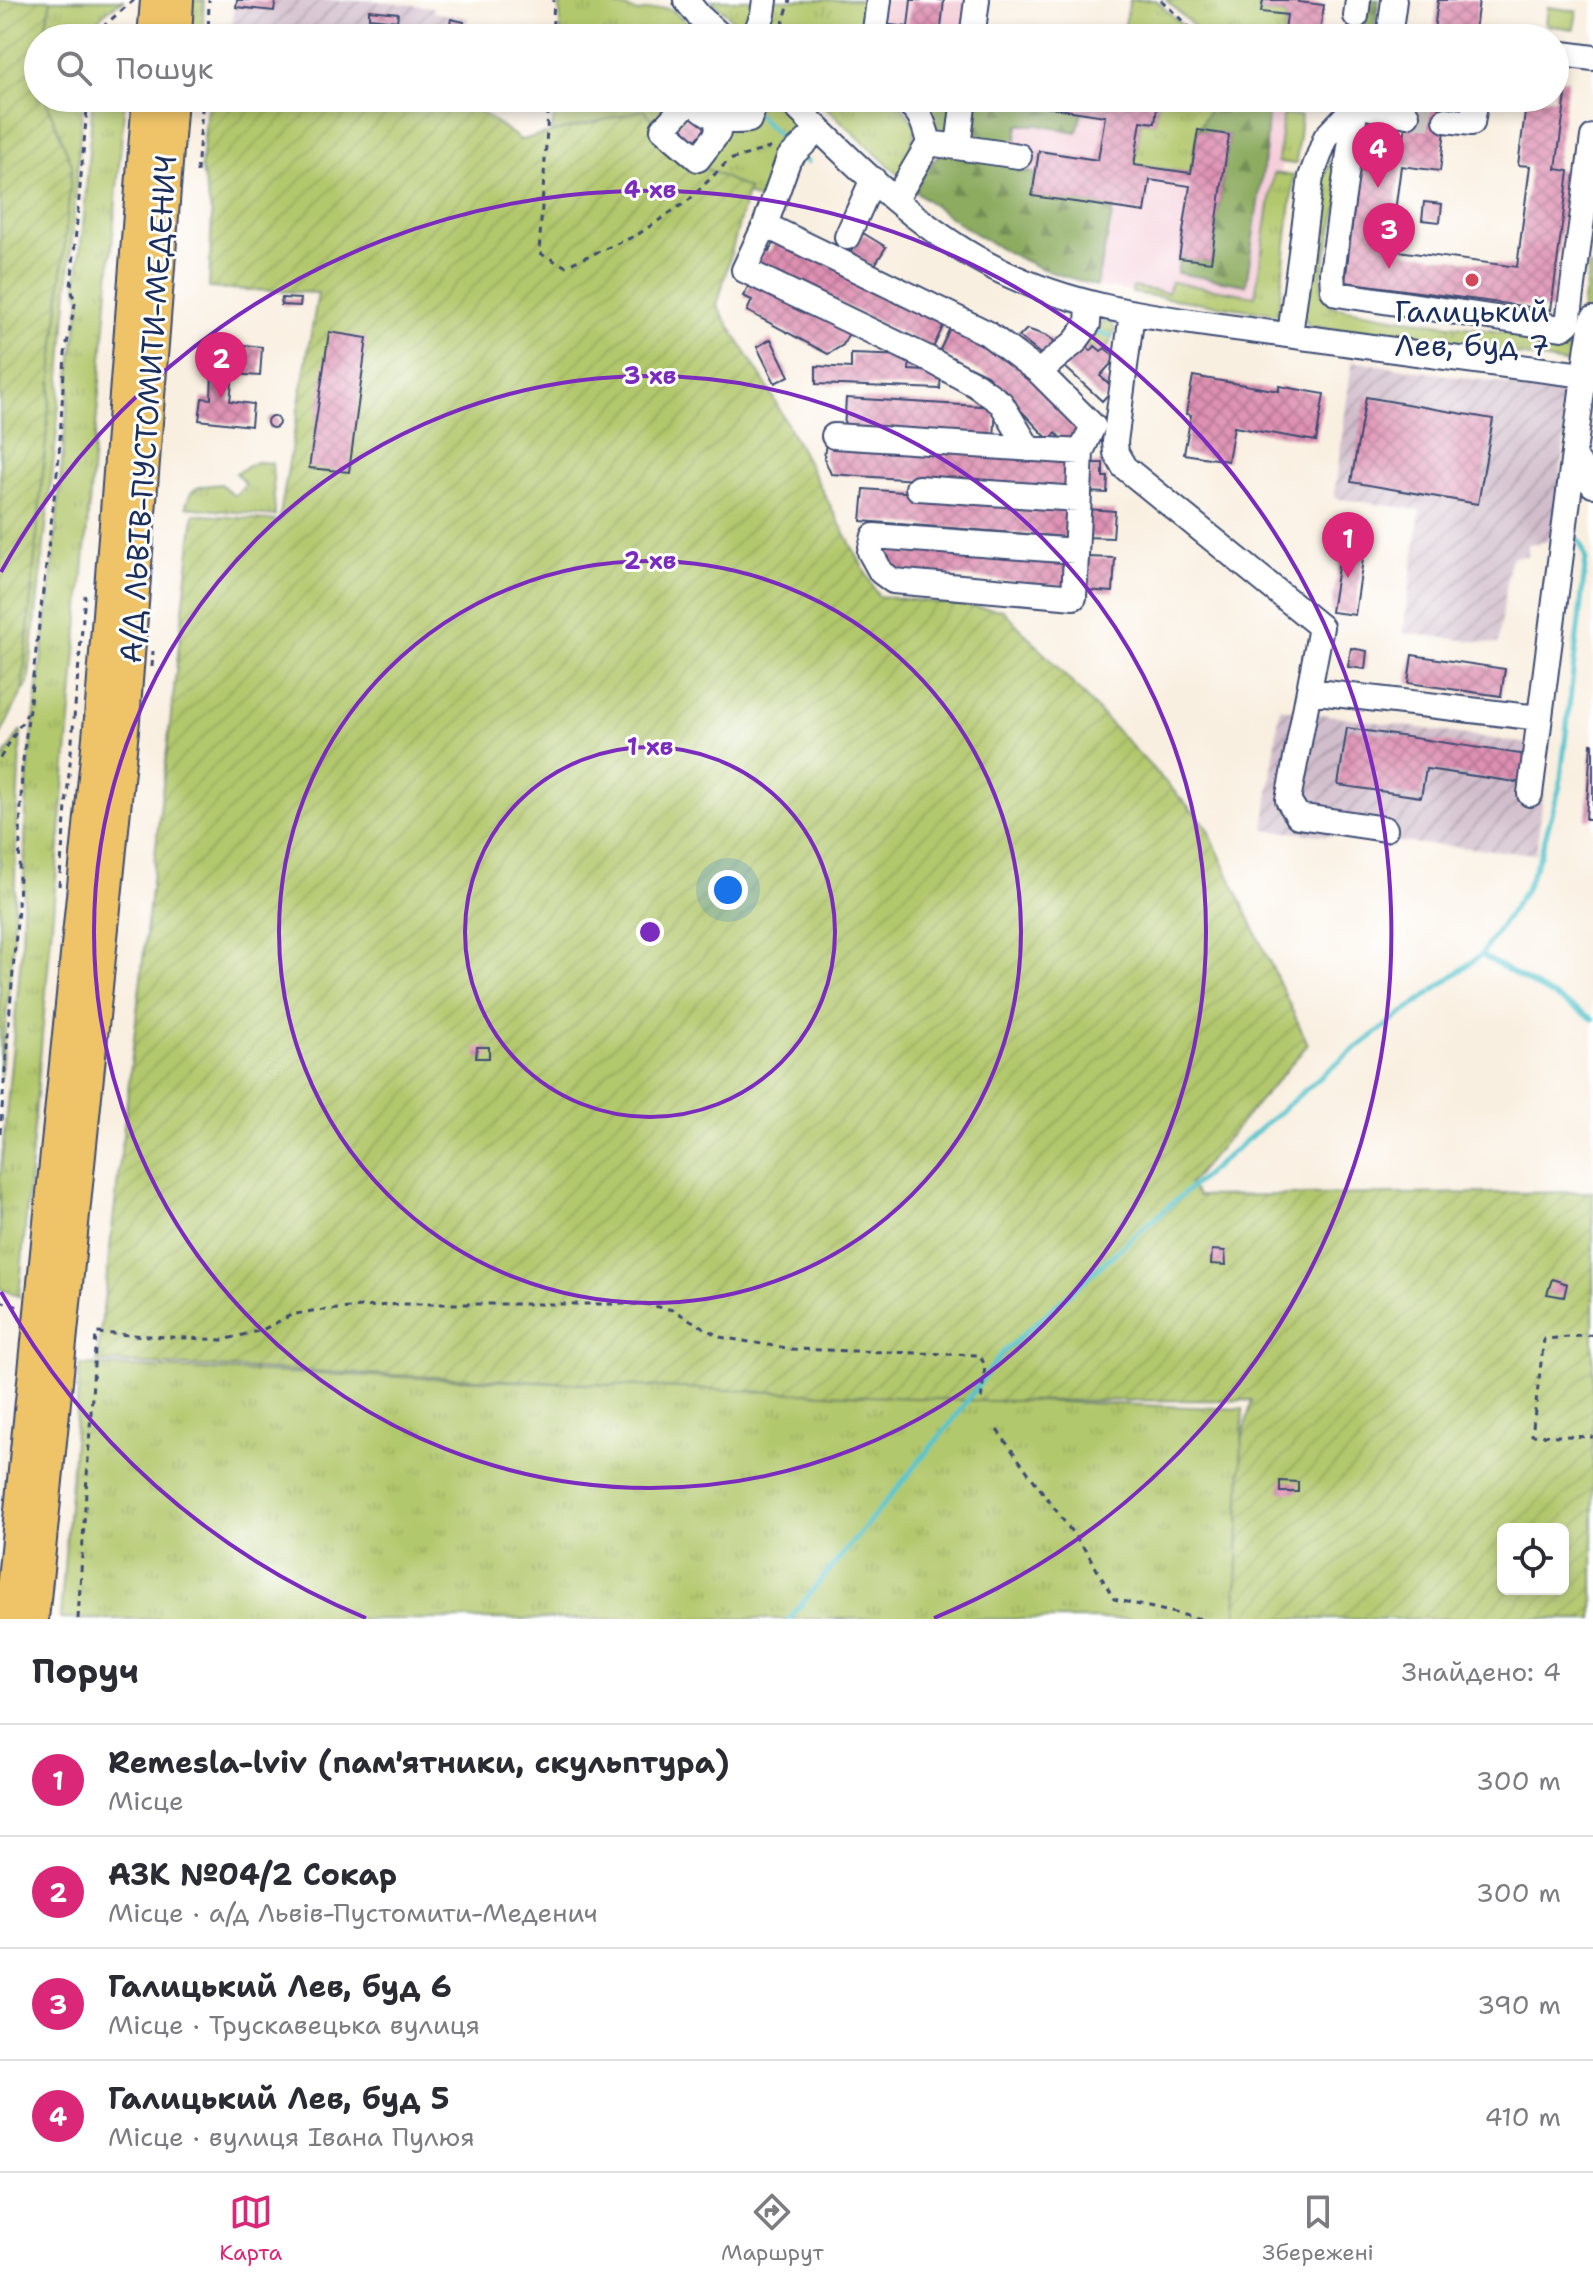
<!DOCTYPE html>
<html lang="uk">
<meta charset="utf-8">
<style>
body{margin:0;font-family:"Shantell Sans",sans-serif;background:#f2f2f3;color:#2b2b33}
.controls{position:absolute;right:24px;bottom:24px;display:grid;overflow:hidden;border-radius:12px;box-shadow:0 4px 12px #0003}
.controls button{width:72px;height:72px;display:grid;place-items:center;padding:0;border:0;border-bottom:2px solid #e1e1e2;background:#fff;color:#2b2b33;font:40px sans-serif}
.you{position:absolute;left:728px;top:890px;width:28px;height:28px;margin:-20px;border:6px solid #fff;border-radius:50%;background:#1a73e8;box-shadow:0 0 0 12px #1a73e833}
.badge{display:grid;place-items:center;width:52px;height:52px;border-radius:50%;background:#db2777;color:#fff;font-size:26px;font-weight:700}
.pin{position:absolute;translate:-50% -66px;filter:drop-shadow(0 2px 4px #0008)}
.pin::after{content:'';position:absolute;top:42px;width:28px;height:24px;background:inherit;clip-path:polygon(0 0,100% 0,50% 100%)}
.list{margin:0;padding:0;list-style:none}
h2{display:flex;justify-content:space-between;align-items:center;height:104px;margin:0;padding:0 32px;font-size:34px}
h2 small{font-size:26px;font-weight:400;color:#7c7c81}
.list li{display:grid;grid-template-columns:52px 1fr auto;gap:24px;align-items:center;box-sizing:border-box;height:112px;padding:0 32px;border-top:2px solid #e1e1e2}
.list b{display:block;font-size:30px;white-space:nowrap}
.list p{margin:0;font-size:26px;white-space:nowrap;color:#7c7c81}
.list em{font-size:26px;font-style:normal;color:#7c7c81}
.icon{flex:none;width:44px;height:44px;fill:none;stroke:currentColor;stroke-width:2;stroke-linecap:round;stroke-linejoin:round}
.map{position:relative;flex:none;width:1593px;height:1619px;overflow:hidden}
.search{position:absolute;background:#fff;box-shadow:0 4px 12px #0003;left:24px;right:24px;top:24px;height:88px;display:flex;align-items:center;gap:20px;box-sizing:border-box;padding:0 28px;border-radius:44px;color:#7c7c81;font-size:30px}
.sheet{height:552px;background:#fff}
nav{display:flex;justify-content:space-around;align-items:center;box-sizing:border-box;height:112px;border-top:2px solid #e1e1e2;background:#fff;font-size:22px;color:#7c7c81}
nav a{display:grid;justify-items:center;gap:4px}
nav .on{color:#db2777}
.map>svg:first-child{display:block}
.built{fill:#f5cfda}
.industrial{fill:url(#industrial-furrows)}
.grass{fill:url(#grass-tufts);stroke:#667c65;stroke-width:2}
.forest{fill:url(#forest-firs);stroke:#546e5f;stroke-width:2}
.garden{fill:url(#garden-furrows);stroke:#667c65;stroke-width:2;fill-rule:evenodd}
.pitch{fill:#b2c86c;stroke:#667c65;stroke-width:2}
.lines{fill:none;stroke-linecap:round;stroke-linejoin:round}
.stream{stroke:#57c4cd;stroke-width:5}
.building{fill:url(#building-cross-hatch)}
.minor-tunnel{stroke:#cdc9c6;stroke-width:24;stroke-dasharray:24 12;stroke-linecap:butt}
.minor-casing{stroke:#3c4c72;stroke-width:28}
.major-casing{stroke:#3c4c72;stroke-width:34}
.path{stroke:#3c4c72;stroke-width:3;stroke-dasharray:6 6;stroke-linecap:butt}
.minor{stroke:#fff;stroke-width:24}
.major{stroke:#efc469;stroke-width:30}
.ring{fill:none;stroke:#7b2cbf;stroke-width:4}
.poi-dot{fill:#d1495b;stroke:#fff;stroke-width:3}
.labels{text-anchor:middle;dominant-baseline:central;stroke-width:6;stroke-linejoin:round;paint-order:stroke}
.poi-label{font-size:30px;fill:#1b2f5e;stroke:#fff}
.street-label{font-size:30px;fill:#1b2f5e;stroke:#fff}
.centre{fill:#7b2cbf;stroke:#fff;stroke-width:4}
.ring-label{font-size:24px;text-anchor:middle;font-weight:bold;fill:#7b2cbf;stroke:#fff;stroke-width:6;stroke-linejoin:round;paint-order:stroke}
</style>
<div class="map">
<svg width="1593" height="1619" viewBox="0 0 1593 1619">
<defs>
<pattern id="industrial-furrows" width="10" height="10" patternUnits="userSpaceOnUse" patternTransform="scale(2)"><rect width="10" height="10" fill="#d1bdcb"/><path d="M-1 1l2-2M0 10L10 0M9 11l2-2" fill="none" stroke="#a99aa8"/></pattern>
<pattern id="grass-tufts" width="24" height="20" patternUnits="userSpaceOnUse" patternTransform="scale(2)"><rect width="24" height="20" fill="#b2c86c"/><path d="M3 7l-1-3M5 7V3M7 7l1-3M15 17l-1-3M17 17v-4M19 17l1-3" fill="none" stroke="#98ac60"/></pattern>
<pattern id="forest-firs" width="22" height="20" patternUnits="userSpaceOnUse" patternTransform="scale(2)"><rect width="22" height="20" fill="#8dac60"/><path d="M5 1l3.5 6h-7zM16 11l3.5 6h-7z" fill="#728c52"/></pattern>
<pattern id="garden-furrows" width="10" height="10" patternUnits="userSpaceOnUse" patternTransform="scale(2)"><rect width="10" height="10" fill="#b2c86c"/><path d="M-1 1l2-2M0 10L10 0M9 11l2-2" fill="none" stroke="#98ac60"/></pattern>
<pattern id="building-cross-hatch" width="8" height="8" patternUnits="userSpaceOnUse" patternTransform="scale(2)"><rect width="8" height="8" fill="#df90b2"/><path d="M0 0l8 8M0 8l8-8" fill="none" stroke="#b47694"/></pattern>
</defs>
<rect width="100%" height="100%" fill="#fff"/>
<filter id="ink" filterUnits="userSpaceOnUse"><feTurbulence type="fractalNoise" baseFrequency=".0125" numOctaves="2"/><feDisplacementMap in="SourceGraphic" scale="16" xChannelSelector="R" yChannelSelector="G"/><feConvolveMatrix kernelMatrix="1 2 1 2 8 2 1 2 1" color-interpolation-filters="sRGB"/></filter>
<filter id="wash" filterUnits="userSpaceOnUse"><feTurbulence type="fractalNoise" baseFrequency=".006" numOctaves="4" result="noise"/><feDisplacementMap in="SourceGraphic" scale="32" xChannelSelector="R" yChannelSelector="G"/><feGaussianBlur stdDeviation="1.8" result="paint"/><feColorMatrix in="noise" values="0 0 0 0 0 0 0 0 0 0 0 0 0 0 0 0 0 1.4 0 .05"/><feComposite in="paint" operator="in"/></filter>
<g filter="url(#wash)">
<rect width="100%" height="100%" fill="#f9efe0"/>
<!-- built -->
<path class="built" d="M865,0H983L980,32L1013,38H859Z
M849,98H1255L1288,113L1263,312L1096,286L1043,269L1003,248L936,208L845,124Z"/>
<!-- industrial -->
<path class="industrial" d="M235,0H369L433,7V12L468,18L465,38H230Z
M1352,361L1569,393L1555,531L1546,542L1528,544L1527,556H1514L1510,561L1498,644L1403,633L1420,510L1334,498Z
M1280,708L1549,747L1536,854L1264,830Z"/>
<!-- grass -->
<path class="grass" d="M51,0H124C107,9 94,18 90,38H43Z
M193,0L204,1L202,38H183Z
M560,0H607L615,5L638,12L664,8L672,10L706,38L566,34L560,31Z
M711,0H758L747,30L742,28Z
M769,0H873L868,38H760Z
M1130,0H1156L1195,38H1122Z
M1166,0H1260L1263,1L1261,12L1287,15L1284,38H1206Z
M45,98H83L56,439L28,684L22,692L72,165Z
M93,98H125L19,1296L0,1289V1179L22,946L27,780L53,562L71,365L81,299L77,290V280L84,218Z
M615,98H771L801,128L761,201L746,194L747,189L689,160L644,110L551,133L555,113L612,102Z
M816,98H868L901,105L916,127L906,167L900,176Z
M1158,98H1216L1198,130L1191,173L1134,165L1141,121L1155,123Z
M1370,98H1388L1355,132L1321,277L1322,294L1331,306L1398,318L1554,339L1579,327L1589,266L1593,267L1588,345L1574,365L1514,354L1309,326L1302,314C1309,268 1311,211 1328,167C1338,141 1353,120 1370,98Z
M1283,114L1301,116L1296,164L1278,162Z
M1274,173L1294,176L1278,314L1132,293L1133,287L1168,293L1171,282L1255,296Z
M1103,322L1112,323L1115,330L1107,350L1105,348L1101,351L1095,346L1091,351L1084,344Z
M256,462L272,463L275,516L186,507C190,484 201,487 221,484L234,496L246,485L236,473Z
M21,730L16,826L14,935L0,1079V764Z
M80,1365L1243,1409L1236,1619H60Z"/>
<!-- forest -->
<path class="forest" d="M1362,0H1379L1373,38H1358Z
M949,98H988L1082,113L1077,132L1038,125H1018L1016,139L1005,147L976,142L974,133L975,107L956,140L939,142L926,105H948Z
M1216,98H1251L1268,112L1266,148L1246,285L1177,273L1179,258L1211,262L1229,135L1198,130Z
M947,148L966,161L983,154L1035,174L1032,195L1114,207L1096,286C1079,280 1060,276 1043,269C997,250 954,222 915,191L927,167Z"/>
<!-- garden -->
<path class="garden" d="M0,0H51L43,38H38V98H45L72,165L22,692L0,736Z
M208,98H390L475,108L521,140L644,110L689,160L748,189L717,306L768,388L878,596L1003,610L1205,824L1308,1044L1189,1184L1198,1196L1593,1192V1619H1236L1242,1440L1252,1400L981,1401L97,1362L194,514L279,521L318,293L209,288L212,216L201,167ZM1503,1529H1563V1589H1503Z"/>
<!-- pitch -->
<path class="pitch" d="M1548,7L1577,11L1574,29L1546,25Z"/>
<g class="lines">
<!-- stream -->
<path class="stream" d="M758,115L786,143
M805,160L807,162
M1097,332L1110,336
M1481,955L1593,1019
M789,1619L950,1424L1002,1353L1142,1229L1343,1058L1481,955L1525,891L1540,855L1560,786L1586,559L1581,544L1574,535"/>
</g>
<g id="blocks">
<!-- building -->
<path class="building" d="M237,0H276L274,11L236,7Z
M911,0H944L940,38H881L883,24L908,27Z
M1263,0H1299L1298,2L1324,5L1319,38H1284L1287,15L1261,12Z
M1438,0H1479L1474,38H1433Z
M369,10L398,13L397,21L369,18Z
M451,19L464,22L461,38H447Z
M377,26L397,28L396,38H376Z
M1555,78L1568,80L1556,169L1569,171L1551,310L1345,282L1360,161L1369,162L1372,143L1403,147L1409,98H1449L1440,171L1401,166L1390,250L1517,267L1530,166L1518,165L1527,98H1555Z
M988,98H1158L1155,123L1141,121L1134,165L1191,173L1198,130L1229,135L1211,262L1179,258L1190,186L1150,180L1145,212L1032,196L1039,151L1098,160L1105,116Z
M693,108L714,128L696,147L675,128Z
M1424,202L1442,204L1440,222L1422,220Z
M863,233L886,247L873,268L849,254Z
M776,239L946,320L933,348L753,261L760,248L769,252Z
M751,281L850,331L843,345L828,354L747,311L752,300L743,296Z
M282,298L301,299L300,306L281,305Z
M952,323L1003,347L1082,430L1067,445L1056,433L1049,440L987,375L939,352Z
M1027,329L1047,336L1057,343L1043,356L1019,337Z
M329,332L367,338L349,472L309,468Z
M771,339L789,376L775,383L757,347Z
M213,342L262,347L260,376L233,374L230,401L253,404L251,426L199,420L202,398L211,399Z
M1084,344L1091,351L1095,346L1101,351L1105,348L1116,358L1100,376L1114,388L1102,401L1064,366Z
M851,354L910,356L909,370L941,372L940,389L816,384V366L851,368Z
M1193,376L1279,391V386L1324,394L1316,441L1234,427L1228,461L1184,454L1191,415L1186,414Z
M1366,397L1493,419L1478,504L1351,482Z
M846,398L996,407L994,439L844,430Z
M267 422a6 6 0 1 1 12 0a6 6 0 1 1-12 0Z
M826,442L1075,461L1073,491L831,474L824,458Z
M1091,463H1103V477H1108L1107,493L1086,492Z
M864,489L1069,505L1066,537L861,521Z
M1086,509L1115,511L1113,538L1085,537Z
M879,540L1069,557L1067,586L885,570L887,557L878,556Z
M1342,541L1365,545L1355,615L1331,612Z
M1087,557L1115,558L1113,592L1085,590Z
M1351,648L1367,651L1365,669L1348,667Z
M1412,655L1505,669L1501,696L1408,683Z
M1347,728L1534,756L1530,784L1426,769L1421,797L1338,785Z
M1591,744H1593V819H1586Z
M477,1047H489V1058H476Z
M1212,1250L1225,1251L1226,1265L1211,1264Z
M1552,1279L1567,1284L1564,1297L1547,1294Z
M1280,1481L1298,1482V1492H1280Z"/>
</g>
</g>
<g filter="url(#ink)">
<use href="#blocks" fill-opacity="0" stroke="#3c4c72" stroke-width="2"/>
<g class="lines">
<!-- minor-tunnel -->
<path class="minor-tunnel" d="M1407,115L1446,120"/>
<defs>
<path id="minor" d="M686,0L698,15L723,38
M1356,16L1358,0
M754,38L763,14L765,0
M874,38L879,0
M972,38L977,0
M1389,38L1394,0
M1555,53L1593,58
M787,98C849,158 910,223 987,264C1079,314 1184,320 1286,335C1388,349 1491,364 1593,376
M894,98C918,102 924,122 929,143
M1407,115L1356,105L1332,272L1333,290L1337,294L1562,328L1568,323L1593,137
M1446,120L1472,123L1476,98
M717,121L718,133L698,159L663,129L690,100C714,118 718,124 749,120L757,98
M958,147L964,98
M896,199L929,143L1019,156
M765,225L789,158L819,129
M847,237L873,179
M1132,313L1115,442L1116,453L1124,467L1321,627L1288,800L1298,816L1385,829
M1593,319L1588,345H1593
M1290,335L1311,177L1326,137L1359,102
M834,436L1081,452
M1029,449L1001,403L976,385L925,357L744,270L765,225L987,333L1039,372
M1574,456L1593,485
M918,488L1078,499
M1076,551L874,536L870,552L881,572L893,581L1074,597L1081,452L1093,426L1039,372L1075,342L1088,324L1089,304
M1309,691L1539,718
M1530,794L1588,345"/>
<path id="major" d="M153,38L156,0
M176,38L178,0
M9,1619L100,718L148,98
M33,1619L124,720L172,98"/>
</defs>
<!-- minor casing -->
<use href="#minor" class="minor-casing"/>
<!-- major casing -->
<use href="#major" class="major-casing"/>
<!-- path -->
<path class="path" d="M1161,0L1200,38
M98,38L100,29L134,0
M208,38L209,0
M552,38L554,0
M783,38V23L790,0
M549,98L539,253L565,266L637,235L689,200L729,160L773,147
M1261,98L1333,102
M197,172L203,98
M152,667L153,651
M0,758L27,714
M59,886L85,595
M0,1133L18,909L22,769L59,456L65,354L75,304L71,287L88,98
M0,1301L19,1307
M1593,1335L1544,1339L1532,1435L1593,1437
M997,1430L1088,1554L1114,1599L1201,1619
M78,1619L96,1333L223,1340L262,1330L291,1315L312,1311L401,1304H645L673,1310L720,1337L792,1349L980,1355L985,1366L981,1401"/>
<!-- minor -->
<use href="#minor" class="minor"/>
<!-- major -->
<use href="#major" class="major"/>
</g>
</g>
<!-- distance rings -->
<g class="ring">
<circle cx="650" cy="932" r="185"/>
<circle cx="650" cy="932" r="371"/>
<circle cx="650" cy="932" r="556"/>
<path d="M366 1618A742 742 0 0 1 1 1292M1 572A742 742 0 1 1 934 1618"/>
</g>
<!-- markers -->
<circle class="poi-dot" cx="1472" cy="280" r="8"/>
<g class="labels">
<!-- poi labels -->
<g class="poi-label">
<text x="1472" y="311">Галицький<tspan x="1472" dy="34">Лев, буд 7</tspan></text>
</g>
<!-- street labels -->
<g class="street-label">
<text transform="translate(148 409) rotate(-86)">А/Д ЛЬВІВ-ПУСТОМИТИ-МЕДЕНИЧ</text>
</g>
</g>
<circle cx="650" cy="932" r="12" class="centre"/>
<g class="ring-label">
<text x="650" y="198">4 хв</text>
<text x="650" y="384">3 хв</text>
<text x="650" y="569">2 хв</text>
<text x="650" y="755">1 хв</text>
</g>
</svg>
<div class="controls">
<button><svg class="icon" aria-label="locate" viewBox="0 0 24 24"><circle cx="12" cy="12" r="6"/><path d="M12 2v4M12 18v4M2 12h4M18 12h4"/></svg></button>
</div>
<div class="you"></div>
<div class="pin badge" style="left:1348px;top:578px">1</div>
<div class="pin badge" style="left:221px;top:398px">2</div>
<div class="pin badge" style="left:1389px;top:269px">3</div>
<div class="pin badge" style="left:1378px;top:188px">4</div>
<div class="search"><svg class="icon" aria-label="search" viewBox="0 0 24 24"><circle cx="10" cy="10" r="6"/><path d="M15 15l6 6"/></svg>Пошук</div>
</div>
<section class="sheet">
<h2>Поруч<small>Знайдено: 4</small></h2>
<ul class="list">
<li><span class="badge">1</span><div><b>Remesla-lviv (пам'ятники, скульптура)</b><p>Місце</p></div><em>300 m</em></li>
<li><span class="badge">2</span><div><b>АЗК №04/2 Сокар</b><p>Місце · а/д Львів-Пустомити-Меденич</p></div><em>300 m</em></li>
<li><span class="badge">3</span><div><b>Галицький Лев, буд 6</b><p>Місце · Трускавецька вулиця</p></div><em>390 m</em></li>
<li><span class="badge">4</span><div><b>Галицький Лев, буд 5</b><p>Місце · вулиця Івана Пулюя</p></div><em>410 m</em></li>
</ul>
</section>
<nav>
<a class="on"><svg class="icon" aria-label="map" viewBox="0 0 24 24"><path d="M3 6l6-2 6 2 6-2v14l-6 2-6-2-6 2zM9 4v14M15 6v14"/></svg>Карта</a>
<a><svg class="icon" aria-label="directions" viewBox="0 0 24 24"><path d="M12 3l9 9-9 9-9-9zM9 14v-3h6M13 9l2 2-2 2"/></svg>Маршрут</a>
<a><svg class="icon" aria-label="saved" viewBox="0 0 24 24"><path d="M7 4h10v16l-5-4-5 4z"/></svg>Збережені</a>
</nav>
